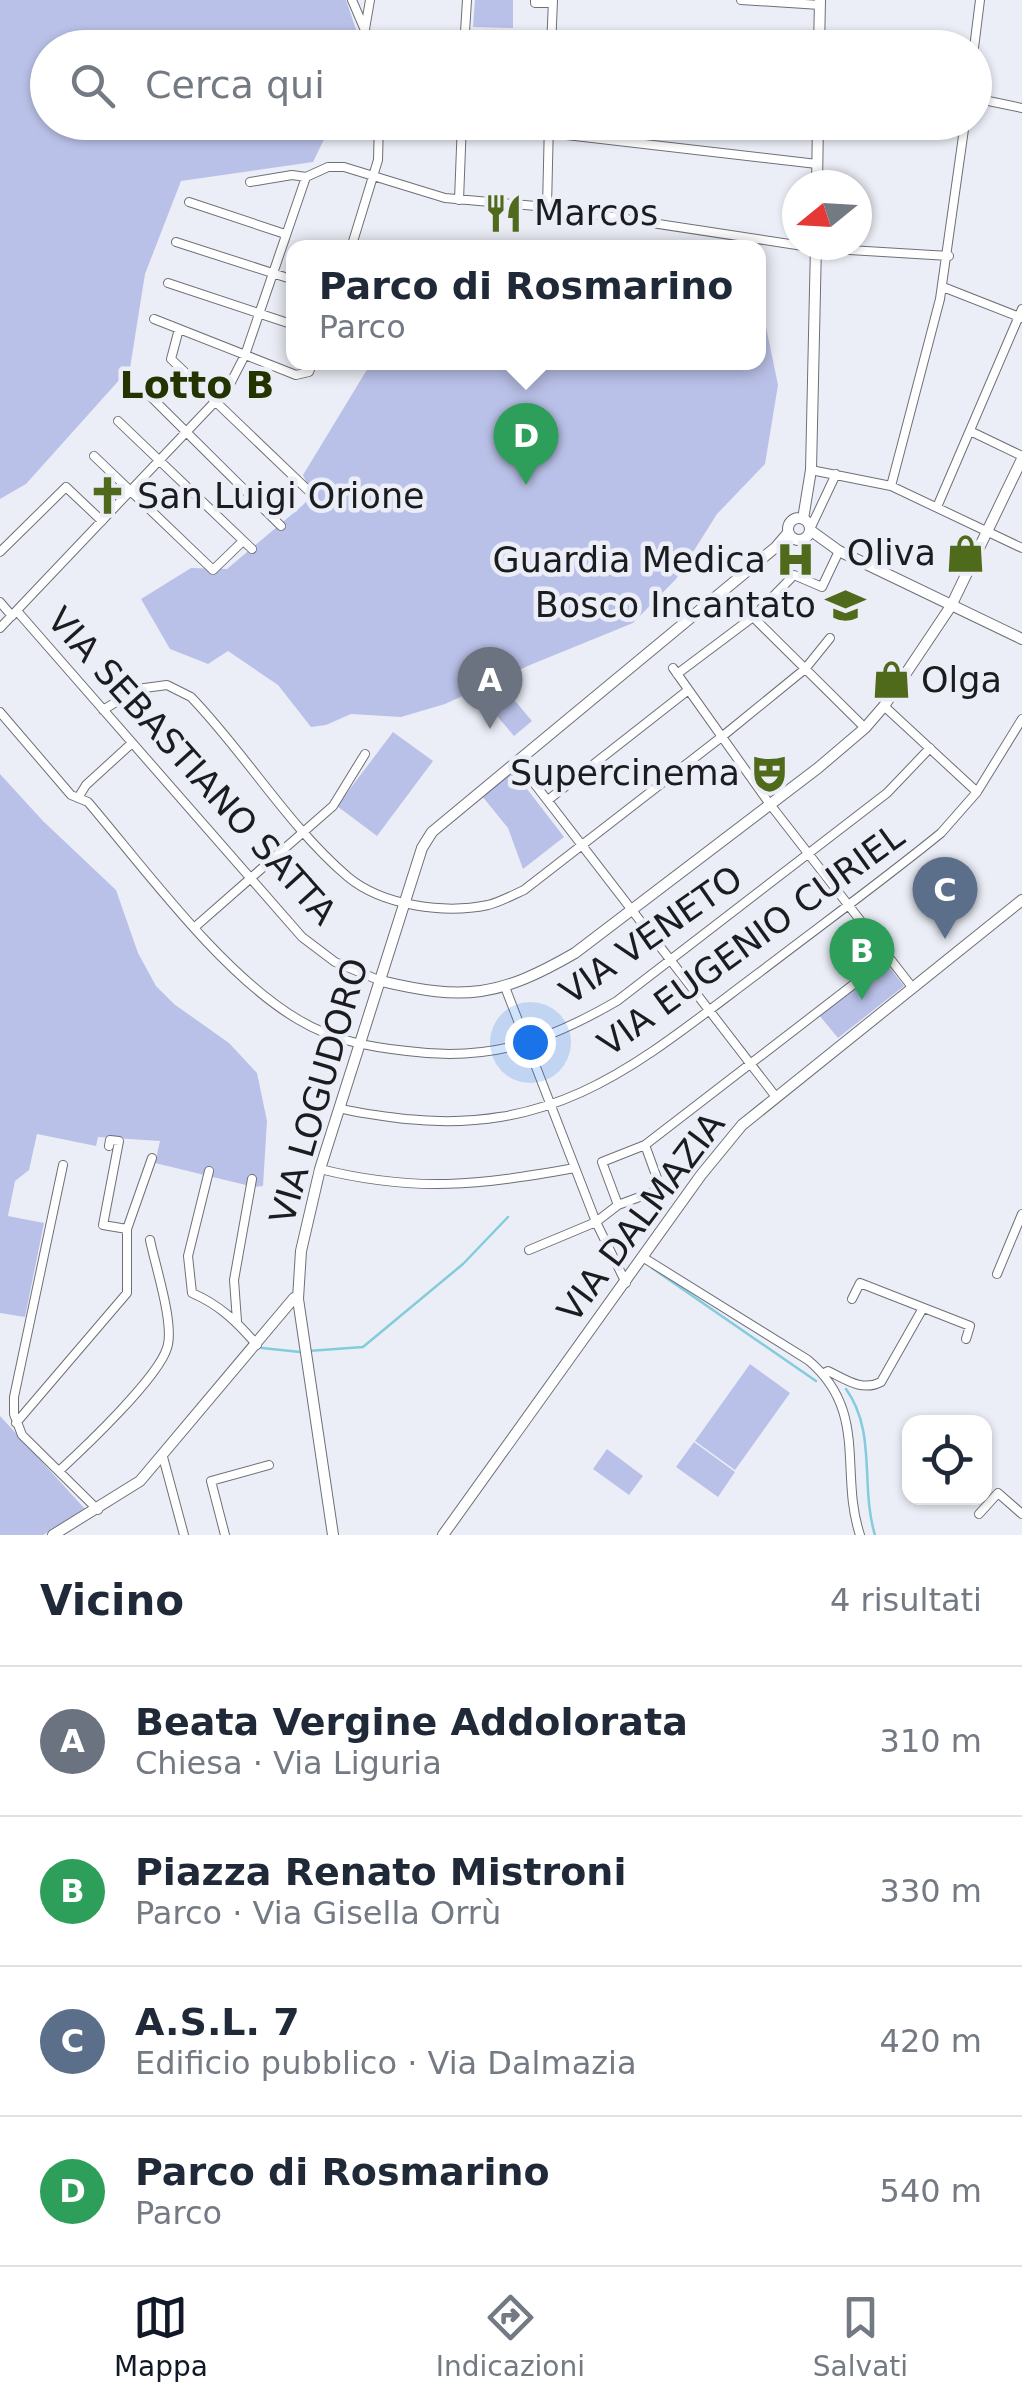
<!DOCTYPE html>
<html lang="it">
<meta charset="utf-8">
<style>
body{margin:0;font-family:"DejaVu Sans",sans-serif;background:#f6f6f7;color:#1f2937}
.controls{position:absolute;right:30px;bottom:30px;display:grid;overflow:hidden;border-radius:20px;box-shadow:0 2px 8px #0004}
.controls button{width:90px;height:90px;display:grid;place-items:center;padding:0;border:0;border-bottom:2px solid #e0e1e3;background:#fff;color:#1f2937;font:50px sans-serif}
.compass{position:absolute;left:782px;top:170px;width:90px;height:90px;border-radius:50%;background:#fff;box-shadow:0 2px 8px #0004;rotate:252deg}
.you{position:absolute;left:530px;top:1042px;width:35px;height:35px;margin:-25px;border:8px solid #fff;border-radius:50%;background:#1a73e8;box-shadow:0 0 0 15px #1a73e833}
.badge{display:grid;place-items:center;width:65px;height:65px;border-radius:50%;background:#111827;color:#fff;font-size:32px;font-weight:700}
.pin{position:absolute;translate:-50% -82px;filter:drop-shadow(0 2px 5px #0008)}
.pin::after{content:'';position:absolute;top:52px;width:35px;height:30px;background:inherit;clip-path:polygon(0 0,100% 0,50% 100%)}
.popup{position:absolute;left:286px;top:240px;width:480px;height:130px;box-sizing:border-box;display:grid;place-content:center;border-radius:20px;background:#fff;filter:drop-shadow(0 2px 8px #0005);font-size:32px;white-space:nowrap;color:#747a83}
.popup b{font-size:38px;color:#1f2937}
.popup::after{content:'';position:absolute;left:50%;top:100%;margin-left:-20px;border:20px solid transparent;border-top-color:#fff}
.list{margin:0;padding:0;list-style:none}
h2{display:flex;justify-content:space-between;align-items:center;height:130px;margin:0;padding:0 40px;font-size:42px}
h2 small{font-size:32px;font-weight:400;color:#747a83}
.list li{display:grid;grid-template-columns:65px 1fr auto;gap:30px;align-items:center;box-sizing:border-box;height:150px;padding:0 40px;border-top:2px solid #e0e1e3}
.list b{display:block;font-size:38px;white-space:nowrap}
.list p{margin:0;font-size:32px;white-space:nowrap;color:#747a83}
.list em{font-size:32px;font-style:normal;color:#747a83}
.icon{flex:none;width:55px;height:55px;fill:none;stroke:currentColor;stroke-width:2;stroke-linecap:round;stroke-linejoin:round}
.map{position:relative;flex:none;width:1022px;height:1535px;overflow:hidden}
.search{position:absolute;background:#fff;box-shadow:0 2px 8px #0004;left:30px;right:30px;top:30px;height:110px;display:flex;align-items:center;gap:25px;box-sizing:border-box;padding:0 35px;border-radius:55px;color:#747a83;font-size:38px}
.sheet{height:730px;background:#fff}
nav{display:flex;justify-content:space-around;align-items:center;box-sizing:border-box;height:140px;border-top:2px solid #e0e1e3;background:#fff;font-size:28px;color:#747a83}
nav a{display:grid;justify-items:center;gap:5px}
nav .on{color:#111827}
.map>svg:first-child{display:block}
.green{fill:#bac1e8}
.lines{fill:none;stroke-linecap:round;stroke-linejoin:round}
.stream{stroke:#82ccdc;stroke-width:2.5}
.minor-casing{stroke:#6e7077;stroke-width:10}
.tertiary-casing{stroke:#6e7077;stroke-width:12}
.minor{stroke:#fff;stroke-width:8}
.tertiary{stroke:#fff;stroke-width:10}
.labels{text-anchor:middle;dominant-baseline:central;stroke-width:9;stroke-linejoin:round;paint-order:stroke}
.poi-label{font-size:35px;fill:#1b1c1f;stroke:#eceef7;text-anchor:end}
.street-label{font-size:35px;fill:#1b1c1f;stroke:#eceef7}
.neighbourhood-label{font-size:38px;font-weight:bold;fill:#233400;stroke:#eceef7}
</style>
<div class="map">
<svg width="1022" height="1535" viewBox="0 0 1022 1535">
<rect width="100%" height="100%" fill="#eceef7"/>
<!-- green -->
<path class="green" d="M0,0H346L362,47L48,48V122L332,123L313,162L181,181L145,274L130,368L26,484L0,499Z
M475,0H513V28L473,27Z
M759,293L778,385L765,464L717,514L676,579L633,623L530,665L445,704L401,717L351,714L326,725L311,727L278,685L228,651L208,664L170,649L141,599L191,568L227,569L303,505L312,495L303,475L371,363L758,362Z
M505,689L532,721L514,736L487,704Z
M393,732L433,761L377,836L337,806Z
M514,772L564,837L523,869L508,828L482,796Z
M0,774L43,821L116,890L138,953L156,986L174,1004L229,1043L257,1073L267,1121L263,1186L254,1187L155,1163L160,1141L98,1137L96,1146L37,1134L29,1170L15,1181L8,1216L44,1223L25,1317L0,1313Z
M886,963L904,986L838,1038L819,1015Z
M750,1364L790,1393L735,1470L695,1441Z
M0,1416L86,1510L43,1535H0Z
M694,1442L735,1472L718,1497L676,1467Z
M607,1449L643,1476L629,1495L593,1469Z"/>
<g class="lines">
<!-- stream -->
<path class="stream" d="M652,1268L816,1381
M262,1348L300,1352
M308,1351L363,1347L463,1264L508,1217
M846,1389C877,1432 860,1486 875,1535"/>
<defs>
<path id="minor" d="M352,0L364,28
M535,0V3H553
M741,0L820,5
M368,48L365,29L370,0
M464,48L467,0
M551,48L553,0
M974,48L980,0
M974,98L1022,108
M549,133L817,164
M250,182L292,175L306,177
M459,200L462,122
M189,202L285,234
M547,207L549,122
M176,242L294,280
M351,248L378,160L379,122
M168,283L294,325
M943,287L1022,318
M154,319L296,375L309,372L313,362
M179,329L171,359L313,495
M145,391L281,526
M118,421L252,549
M970,431L1022,456
M94,456L213,570L243,541
M811,470L891,486L1022,548
M891,486L940,299L965,122
M937,507L1022,309
M810,529L836,474
M0,552L66,487L102,521
M0,602L12,616
M17,611L302,937L335,962L381,981
M753,617L865,728
M0,628L228,388L245,355L306,177L328,167H344L445,198L547,207L816,248L949,256
M673,668L769,803L912,987
M677,674L753,617L794,575L822,587L839,551
M884,706L977,792
M103,710L137,689L167,685L191,697C245,753 289,827 348,877C383,906 445,914 488,905C500,902 513,895 524,890L724,735L805,669L830,638
M0,712L71,795L88,802C145,869 223,976 299,1020C332,1040 369,1047 407,1051C490,1062 546,1042 617,1001L887,793L930,748
M517,761L776,1097
M78,798L86,785L132,743
M548,800L687,691
M195,927L333,806L365,754
M505,987L596,1222L626,1283
M339,1108C361,1114 383,1116 406,1119C563,1135 643,1059 760,972C820,926 882,881 941,833L977,792L1022,719
M645,1145L661,1189L618,1205L602,1162L645,1145L889,957
M109,1146L110,1140L119,1141L103,1225L127,1229
M63,1165L14,1397V1414L22,1435L98,1510
M320,1169C417,1193 479,1185 575,1168
M209,1171L188,1256L192,1293C220,1305 237,1322 257,1345
M529,1250L596,1222L618,1205
M644,1258L808,1360C869,1411 839,1472 860,1535
M997,1274L1022,1214
M852,1299L860,1283L970,1326L966,1339
M237,1321L234,1280L252,1179
M824,1373L828,1371C845,1379 862,1392 881,1382L923,1308
M16,1423L127,1293V1229L152,1158
M163,1457L184,1535
M59,1471C84,1448 158,1378 167,1348C175,1325 155,1265 150,1240
M979,1514L998,1493L1022,1514
M225,1535L211,1481L269,1465"/>
<path id="tertiary" d="M819,48L820,0
M817,185L818,122
M788 529a11 11 0 1 1 22 0a11 11 0 1 1-22 0Z
M803,519L811,470L816,245
M810,530L839,551L1022,639
M381,981C465,1001 499,997 575,953L818,768L865,728L884,706L951,606L1022,459
M53,1535L140,1481L294,1298L298,1299
M333,1535L298,1299L301,1251L320,1169L422,848L432,832L776,547L788,533
M443,1535L701,1175L742,1125L1022,900"/>
</defs>
<!-- minor casing -->
<use href="#minor" class="minor-casing"/>
<!-- tertiary casing -->
<use href="#tertiary" class="tertiary-casing"/>
<!-- minor -->
<use href="#minor" class="minor"/>
<!-- tertiary -->
<use href="#tertiary" class="tertiary"/>
</g>
<!-- icons -->
<defs>
<symbol id="restaurant-bare" viewBox="-9 -9 18 18"><path d="M-5-6h1v4h1v-4h1v4h1v-4h1v5L-1.5 .5V6h-2V.5L-5-1ZM5-6V6H3V1.5H1.5Q1.5-4 5-6Z" fill="#506a1c" stroke="#eceef7" stroke-width="2.5" paint-order="stroke"/></symbol>
<symbol id="church-bare" viewBox="-9 -9 18 18"><path d="M-1.2-6h2.4v3.5h3.3v2.4h-3.3V6h-2.4V-.1h-3.3v-2.4h3.3Z" fill="#506a1c" stroke="#eceef7" stroke-width="2.5" paint-order="stroke"/></symbol>
<symbol id="shop-bare" viewBox="-9 -9 18 18"><path d="M-5-2.5h2.3a2.7 3.5 0 0 1 5.4 0H5L5.5 6h-11ZM-1.5-2.5h3a1.5 2.3 0 0 0-3 0Z" fill="#506a1c" stroke="#eceef7" stroke-width="2.5" paint-order="stroke"/></symbol>
<symbol id="hospital-bare" viewBox="-9 -9 18 18"><path d="M-5-5h3v3.5h4V-5h3V5h-3V1.5h-4V5h-3Z" fill="#506a1c" stroke="#eceef7" stroke-width="2.5" paint-order="stroke"/></symbol>
<symbol id="school-bare" viewBox="-9 -9 18 18"><path d="M0-5L7-2L0 1L-7-2ZM-4 1L0 2.5L4 1V4Q0 6-4 4Z" fill="#506a1c" stroke="#eceef7" stroke-width="2.5" paint-order="stroke"/></symbol>
<symbol id="theatre-bare" viewBox="-9 -9 18 18"><path d="M-5-5.5Q0-4 5-5.5V0Q5 5 0 6Q-5 5-5 0ZM-3.3-2.5H-1v1.5H-3.3ZM1-2.5H3.3v1.5H1ZM-2.8 1Q0 5.5 2.8 1Z" fill="#506a1c" stroke="#eceef7" stroke-width="2.5" paint-order="stroke"/></symbol>
</defs>
<g fill-rule="evenodd">
<use href="#restaurant-bare" x="476" y="186" width="55" height="55"/>
<use href="#church-bare" x="80" y="468" width="55" height="55"/>
<use href="#shop-bare" x="938" y="526" width="55" height="55"/>
<use href="#hospital-bare" x="768" y="532" width="55" height="55"/>
<use href="#school-bare" x="818" y="578" width="55" height="55"/>
<use href="#shop-bare" x="864" y="652" width="55" height="55"/>
<use href="#theatre-bare" x="742" y="746" width="55" height="55"/>
</g>
<g class="labels">
<!-- poi labels -->
<g class="poi-label">
<text x="534" y="213" text-anchor="start">Marcos</text>
<text x="137" y="496" text-anchor="start">San Luigi Orione</text>
<text x="936" y="553">Oliva</text>
<text x="766" y="560">Guardia Medica</text>
<text x="816" y="605">Bosco Incantato</text>
<text x="921" y="680" text-anchor="start">Olga</text>
<text x="740" y="773">Supercinema</text>
</g>
<!-- street labels -->
<g class="street-label">
<text transform="translate(192 766) rotate(48)">VIA SEBASTIANO SATTA</text>
<text transform="translate(651 935) rotate(-35)">VIA VENETO</text>
<text transform="translate(751 940) rotate(-36)">VIA EUGENIO CURIEL</text>
<text transform="translate(319 1091) rotate(-74)">VIA LOGUDORO</text>
<text transform="translate(641 1217) rotate(-53)">VIA DALMAZIA</text>
</g>
<!-- neighbourhood labels -->
<g class="neighbourhood-label">
<text x="197" y="385">Lotto B</text>
</g>
</g>
</svg>
<div class="controls">
<button><svg class="icon" aria-label="locate" viewBox="0 0 24 24"><circle cx="12" cy="12" r="6"/><path d="M12 2v4M12 18v4M2 12h4M18 12h4"/></svg></button>
</div>
<svg class="compass" viewBox="-18 -18 36 36"><path d="M0-13l5 13h-10z" fill="#e53935"/><path d="M0 13l5-13h-10z" fill="#747a83"/></svg>
<div class="you"></div>
<div class="pin badge" style="left:490px;top:729px;background:#6b7280">A</div>
<div class="pin badge" style="left:862px;top:1000px;background:#2e9e5b">B</div>
<div class="pin badge" style="left:945px;top:939px;background:#5c6f8a">C</div>
<div class="pin badge" style="left:526px;top:485px;background:#2e9e5b">D</div>
<div class="popup"><b>Parco di Rosmarino</b>Parco</div>
<div class="search"><svg class="icon" aria-label="search" viewBox="0 0 24 24"><circle cx="10" cy="10" r="6"/><path d="M15 15l6 6"/></svg>Cerca qui</div>
</div>
<section class="sheet">
<h2>Vicino<small>4 risultati</small></h2>
<ul class="list">
<li><span class="badge" style="background:#6b7280">A</span><div><b>Beata Vergine Addolorata</b><p>Chiesa · Via Liguria</p></div><em>310 m</em></li>
<li><span class="badge" style="background:#2e9e5b">B</span><div><b>Piazza Renato Mistroni</b><p>Parco · Via Gisella Orrù</p></div><em>330 m</em></li>
<li><span class="badge" style="background:#5c6f8a">C</span><div><b>A.S.L. 7</b><p>Edificio pubblico · Via Dalmazia</p></div><em>420 m</em></li>
<li><span class="badge" style="background:#2e9e5b">D</span><div><b>Parco di Rosmarino</b><p>Parco</p></div><em>540 m</em></li>
</ul>
</section>
<nav>
<a class="on"><svg class="icon" aria-label="map" viewBox="0 0 24 24"><path d="M3 6l6-2 6 2 6-2v14l-6 2-6-2-6 2zM9 4v14M15 6v14"/></svg>Mappa</a>
<a><svg class="icon" aria-label="directions" viewBox="0 0 24 24"><path d="M12 3l9 9-9 9-9-9zM9 14v-3h6M13 9l2 2-2 2"/></svg>Indicazioni</a>
<a><svg class="icon" aria-label="saved" viewBox="0 0 24 24"><path d="M7 4h10v16l-5-4-5 4z"/></svg>Salvati</a>
</nav>
